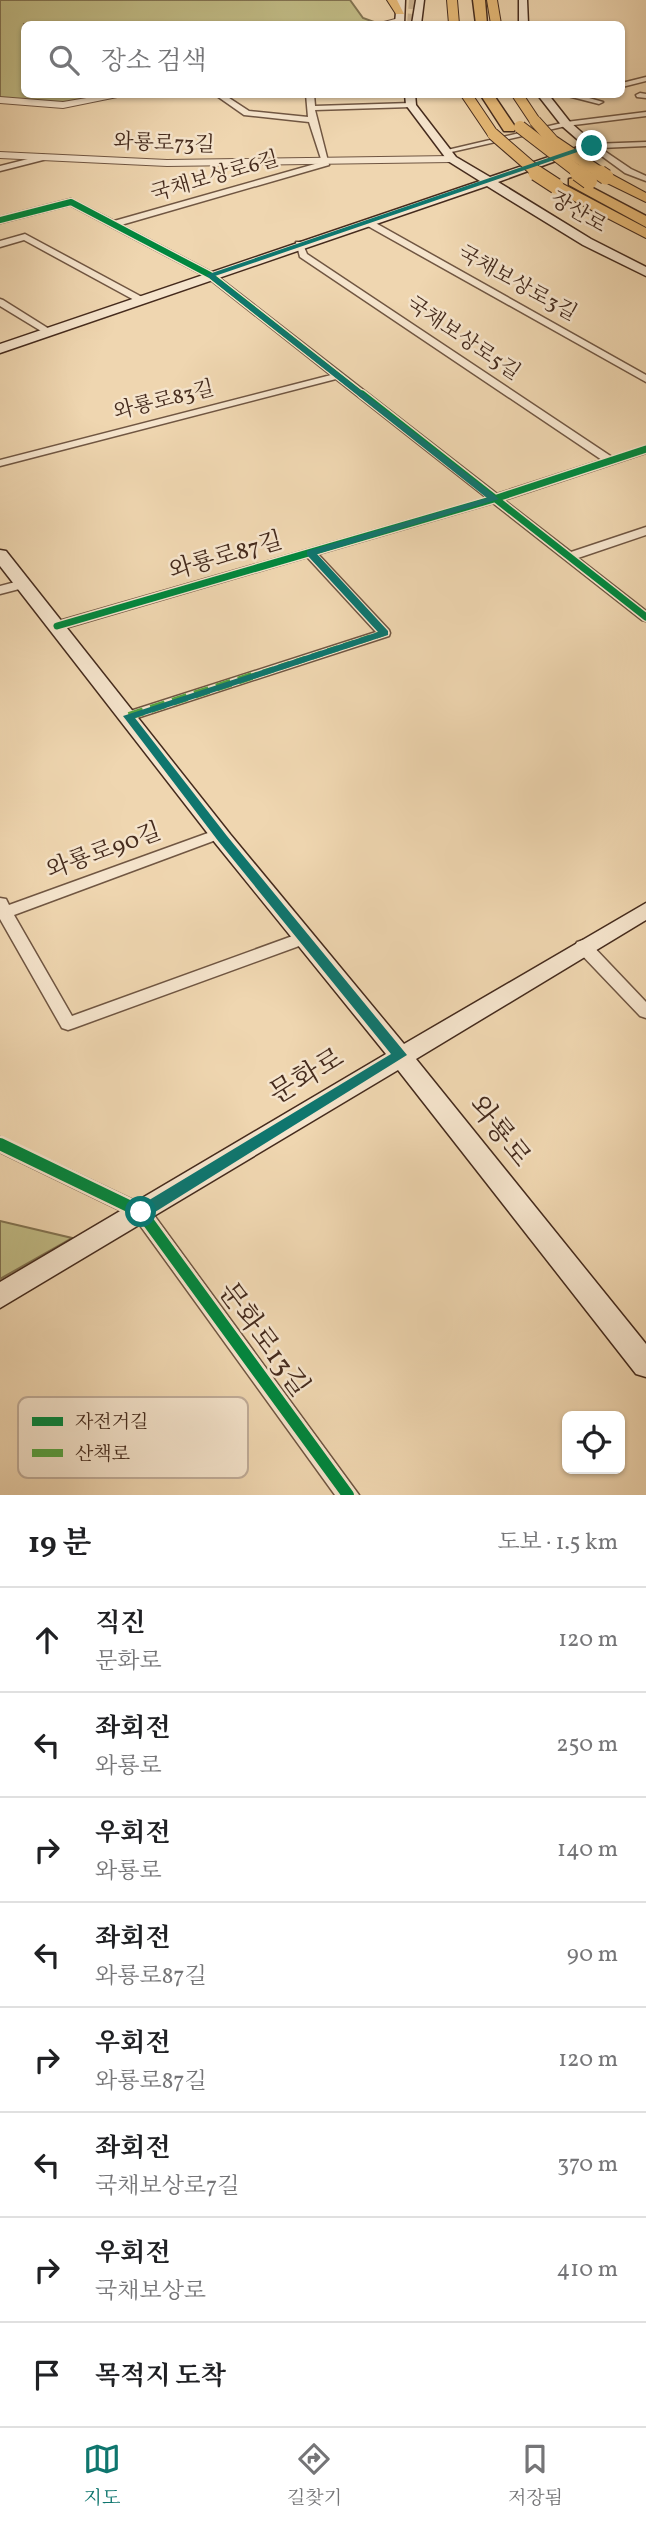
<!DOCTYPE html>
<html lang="ko">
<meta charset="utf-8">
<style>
body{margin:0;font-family:Vollkorn,"Noto Serif KR",serif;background:#f2f2f2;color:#202124}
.controls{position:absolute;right:21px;bottom:21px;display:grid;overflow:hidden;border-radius:10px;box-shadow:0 2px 5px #0004}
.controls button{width:63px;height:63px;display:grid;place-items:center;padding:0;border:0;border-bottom:2px solid #e0e0e0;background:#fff;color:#202124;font:35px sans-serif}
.stop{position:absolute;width:21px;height:21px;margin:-16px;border:5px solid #0f766e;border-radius:50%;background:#fff}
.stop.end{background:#0f766e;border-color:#fff;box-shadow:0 2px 7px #0008}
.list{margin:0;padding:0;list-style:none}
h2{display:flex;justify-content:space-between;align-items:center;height:91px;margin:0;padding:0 28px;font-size:30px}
h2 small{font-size:23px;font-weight:400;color:#757577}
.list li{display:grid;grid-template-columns:46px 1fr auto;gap:21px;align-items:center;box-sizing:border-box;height:105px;padding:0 28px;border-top:2px solid #e0e0e0}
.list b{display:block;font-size:26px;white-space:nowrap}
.list p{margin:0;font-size:23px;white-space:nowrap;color:#757577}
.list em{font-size:23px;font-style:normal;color:#757577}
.icon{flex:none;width:38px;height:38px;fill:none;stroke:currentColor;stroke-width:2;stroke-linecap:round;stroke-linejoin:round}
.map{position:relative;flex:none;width:646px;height:1495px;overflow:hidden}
.search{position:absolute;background:#fff;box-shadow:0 2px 5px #0004;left:21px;right:21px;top:21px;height:77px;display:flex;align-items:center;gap:18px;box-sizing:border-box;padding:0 24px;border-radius:10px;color:#757577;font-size:26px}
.sheet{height:931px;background:#fff}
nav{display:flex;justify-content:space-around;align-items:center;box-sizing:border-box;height:98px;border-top:2px solid #e0e0e0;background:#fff;font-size:19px;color:#757577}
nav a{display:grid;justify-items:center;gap:4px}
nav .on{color:#0f766e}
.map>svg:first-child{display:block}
.green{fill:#c1bc86;stroke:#837452;stroke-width:2}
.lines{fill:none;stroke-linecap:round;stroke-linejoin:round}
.secondary-tunnel{stroke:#cdb493;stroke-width:10;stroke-dasharray:10 5;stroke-linecap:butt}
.minor-casing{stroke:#705642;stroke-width:3}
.tertiary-casing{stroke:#705642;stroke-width:2}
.secondary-casing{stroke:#452b1d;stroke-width:3}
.trunk-casing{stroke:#452b1d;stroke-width:2}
.motorway-casing{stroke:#452b1d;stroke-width:3}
.minor{fill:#f5e4cc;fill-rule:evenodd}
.tertiary{fill:#f5e4cc;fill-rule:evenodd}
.secondary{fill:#f5e4cc;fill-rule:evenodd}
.trunk{fill:#e8bb78;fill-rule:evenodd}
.motorway{fill:#e8bb78;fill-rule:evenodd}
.trunk-bridge-far1-casing{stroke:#452b1d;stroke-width:13;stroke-linecap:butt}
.trunk-bridge-casing{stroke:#452b1d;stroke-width:17;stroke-linecap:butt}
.motorway-bridge-far1-casing{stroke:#452b1d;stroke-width:14;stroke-linecap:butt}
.motorway-bridge-casing{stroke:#452b1d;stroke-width:18;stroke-linecap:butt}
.trunk-bridge-far1{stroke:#e8bb78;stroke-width:11}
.trunk-bridge{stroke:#e8bb78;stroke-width:15}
.motorway-bridge-far1{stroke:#e8bb78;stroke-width:12}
.motorway-bridge{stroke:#e8bb78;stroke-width:16}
.quiet-far1{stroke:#55a441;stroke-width:6;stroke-dasharray:11 6;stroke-linecap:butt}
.quiet{stroke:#55a441;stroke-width:8;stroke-dasharray:15 8;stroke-linecap:butt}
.cycleway-far2-casing{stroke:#f5e4cc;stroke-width:9}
.cycleway-far1-casing{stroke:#f5e4cc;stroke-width:10}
.cycleway-casing{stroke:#f5e4cc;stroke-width:17}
.cycleway-far2{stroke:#00873e;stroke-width:6}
.cycleway-far1{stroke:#00873e;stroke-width:7}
.cycleway{stroke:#00873e;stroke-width:12}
.route{fill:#0f766e}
.labels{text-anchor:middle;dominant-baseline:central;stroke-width:5;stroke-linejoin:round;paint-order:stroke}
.far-street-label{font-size:21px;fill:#452b1d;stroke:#f5e4cc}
.street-label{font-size:24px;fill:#452b1d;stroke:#f5e4cc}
.near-street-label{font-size:28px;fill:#452b1d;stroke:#f5e4cc}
.key{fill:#f5e4cc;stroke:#c0ac98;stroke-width:2}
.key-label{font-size:19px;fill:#452b1d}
</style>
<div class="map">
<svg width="646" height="1495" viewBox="0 0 646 1495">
<rect width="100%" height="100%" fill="#efd6b0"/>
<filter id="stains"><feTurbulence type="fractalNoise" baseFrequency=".00286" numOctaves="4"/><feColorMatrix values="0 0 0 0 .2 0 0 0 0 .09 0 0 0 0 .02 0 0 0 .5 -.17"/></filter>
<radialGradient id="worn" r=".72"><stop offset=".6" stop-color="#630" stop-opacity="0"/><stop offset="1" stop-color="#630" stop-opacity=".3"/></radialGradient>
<!-- green -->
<path class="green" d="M0,0H350L363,18L374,22L24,24V94L119,95L62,104L0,98Z
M0,1221L72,1238L0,1279Z"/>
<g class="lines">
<!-- secondary-tunnel -->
<path class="secondary-tunnel" d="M412,24L414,0"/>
<defs>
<path id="minor" d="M646,77V81L622,87V83Z
M640,93L646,94V98L637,97L636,95Z
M214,94H223L249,111L308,117L306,94H314L315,106L411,103L415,105L411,107L315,110L329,165L121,225L213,273L497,494L602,460L300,257L296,242H302L307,254L612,457L646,446V453L504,500L571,552L646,527V535L578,558L646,611V621L642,620L493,503L318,554L389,630L390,633L389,636L134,719H124L122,716L124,713L376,632L307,557L62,629H52L51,626L52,623L487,498L336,379L0,466V460L331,375L207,277L70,205L0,223V217L71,199L114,221L322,162L309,122L244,115Z
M560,94H575L603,102L599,104Z
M646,112V116L566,126L447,153L443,151L566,122Z
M646,142V146L600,148L631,169L646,176V181L625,173L588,146L592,144Z
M44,155L48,157L47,159L0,171V166Z
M366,221H372L646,375V382L366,225Z
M25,234L142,297L144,299L136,301L24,240L0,247V241Z
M0,299L3,300L54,332L46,334L0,306Z
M23,580L29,584L27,587L0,594V586Z
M219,829L224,831L226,834L224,837L14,915L72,1016L298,934H310L312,938L310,942L74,1028L68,1030L62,1028L0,919V898L6,899L9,905Z
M583,940L589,942L646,1002V1018L640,1016L577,950L575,946L577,942Z
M0,1137L148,1207L359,1495H335L134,1217L0,1152Z"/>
<path id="tertiary" d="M399,18L402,22L383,24L384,22Z
M110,94H132L63,108L0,103V97L63,102Z
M0,152L167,160L452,156L457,159L452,162L167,166L0,158Z"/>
<path id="secondary" d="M397,0H405L404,24H395Z
M416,0H424L421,24H412Z
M519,0H527L528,24H519Z
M405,94H415L416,105L456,157L490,177L584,145L562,126L537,94H548L570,122L597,146L498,182L591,239L646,267V276L583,245L487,186L0,353V344L480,181L448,161L406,105Z
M0,550L6,551L230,834L404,1044L646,903V920L416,1059L646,1344V1377L636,1374L398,1070L0,1308V1282L386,1054L216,844L0,566Z"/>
<path id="trunk" d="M387,0H397L404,14H396Z
M447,0H457L459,24H449Z
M487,0H497L501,24H491Z
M460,94H472L499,134L497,137H489Z
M511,94H523L541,121L539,124H531Z
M601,174H611L646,193V202L601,180Z
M551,183H561L646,228V238L551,189Z"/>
<path id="motorway" d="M473,0H485L487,24H476Z
M480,94H493L516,128L514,131H504Z
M574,178L646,216V227L569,185V179Z"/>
</defs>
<!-- minor casing -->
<use href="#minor" class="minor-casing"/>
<!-- tertiary casing -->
<use href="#tertiary" class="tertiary-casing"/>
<!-- secondary casing -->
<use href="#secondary" class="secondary-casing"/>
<!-- trunk casing -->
<use href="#trunk" class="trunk-casing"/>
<!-- motorway casing -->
<use href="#motorway" class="motorway-casing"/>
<!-- minor -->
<use href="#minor" class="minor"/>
<!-- tertiary -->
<use href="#tertiary" class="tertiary"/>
<!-- secondary -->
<use href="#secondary" class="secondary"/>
<!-- trunk -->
<use href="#trunk" class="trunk"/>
<!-- motorway -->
<use href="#motorway" class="motorway"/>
<defs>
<path id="trunk-bridge-far1" d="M535,121L553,141L602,174
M493,134L539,174"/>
<path id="trunk-bridge" d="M536,173L556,186
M600,173L606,177"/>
<path id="motorway-bridge-far1" d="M520,127L581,174"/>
<path id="motorway-bridge" d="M578,173L589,181"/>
</defs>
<!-- trunk-bridge-far1 casing -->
<use href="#trunk-bridge-far1" class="trunk-bridge-far1-casing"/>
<!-- trunk-bridge casing -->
<use href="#trunk-bridge" class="trunk-bridge-casing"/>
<!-- motorway-bridge-far1 casing -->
<use href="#motorway-bridge-far1" class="motorway-bridge-far1-casing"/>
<!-- motorway-bridge casing -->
<use href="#motorway-bridge" class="motorway-bridge-casing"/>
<!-- trunk-bridge-far1 -->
<use href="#trunk-bridge-far1" class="trunk-bridge-far1"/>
<!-- trunk-bridge -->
<use href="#trunk-bridge" class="trunk-bridge"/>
<!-- motorway-bridge-far1 -->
<use href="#motorway-bridge-far1" class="motorway-bridge-far1"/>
<!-- motorway-bridge -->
<use href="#motorway-bridge" class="motorway-bridge"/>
<!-- quiet-far1 -->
<path class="quiet-far1" d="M247,678L384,633L310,553"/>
<!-- quiet -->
<path class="quiet" d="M129,716L252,676"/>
<defs>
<path id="cycleway-far2" d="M0,220L71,202L210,275L364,396"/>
<path id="cycleway-far1" d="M362,394L646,617
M57,626L494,499L646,449"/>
<path id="cycleway" d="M0,1144L141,1212L348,1495"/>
</defs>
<!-- cycleway-far2 casing -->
<use href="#cycleway-far2" class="cycleway-far2-casing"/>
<!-- cycleway-far1 casing -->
<use href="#cycleway-far1" class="cycleway-far1-casing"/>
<!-- cycleway casing -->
<use href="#cycleway" class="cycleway-casing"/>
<!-- cycleway-far2 -->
<use href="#cycleway-far2" class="cycleway-far2"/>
<!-- cycleway-far1 -->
<use href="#cycleway-far1" class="cycleway-far1"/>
<!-- cycleway -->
<use href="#cycleway" class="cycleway"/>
</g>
<!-- route -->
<path class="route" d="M589,144L595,146L215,276L499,499L317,554L388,631V635L135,718L227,836L407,1055L147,1217H136V1208L391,1054L219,842L123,716L378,632L307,555V551L487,498L206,275Z"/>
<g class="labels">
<!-- far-street labels -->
<g class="far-street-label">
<text transform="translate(164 144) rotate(2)">와룡로73길</text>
<text transform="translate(215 177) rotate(-16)">국채보상로6길</text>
<text transform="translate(578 213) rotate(30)">장산로</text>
<text transform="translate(517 284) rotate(29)">국채보상로3길</text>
<text transform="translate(463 339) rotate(34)">국채보상로5길</text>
<text transform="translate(164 401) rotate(-14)">와룡로83길</text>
</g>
<!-- street labels -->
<g class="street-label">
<text transform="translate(226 557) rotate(-16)">와룡로87길</text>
<text transform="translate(104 852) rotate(-20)">와룡로90길</text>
</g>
<!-- near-street labels -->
<g class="near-street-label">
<text transform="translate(307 1077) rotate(-31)">문화로</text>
<text transform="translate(499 1132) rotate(52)">와룡로</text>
<text transform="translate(263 1340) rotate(54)">문화로13길</text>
</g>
</g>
<!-- legend -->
<rect x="18" y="1397" width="230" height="81" rx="10" class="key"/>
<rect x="32" y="1417" width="31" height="9" fill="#00873e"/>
<rect x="32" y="1449" width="31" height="8" fill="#55a441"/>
<g class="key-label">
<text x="75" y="1428">자전거길</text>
<text x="75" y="1460">산책로</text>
</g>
<rect width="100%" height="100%" filter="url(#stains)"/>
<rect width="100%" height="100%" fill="url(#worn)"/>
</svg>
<div class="controls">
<button><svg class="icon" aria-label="locate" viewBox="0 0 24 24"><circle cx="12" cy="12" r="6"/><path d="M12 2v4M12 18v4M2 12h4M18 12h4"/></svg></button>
</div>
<div class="stop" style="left:141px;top:1212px"></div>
<div class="stop end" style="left:592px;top:146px"></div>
<div class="search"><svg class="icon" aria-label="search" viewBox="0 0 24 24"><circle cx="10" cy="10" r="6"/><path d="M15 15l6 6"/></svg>장소 검색</div>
</div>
<section class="sheet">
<h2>19 분<small>도보 · 1.5 km</small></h2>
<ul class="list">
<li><svg class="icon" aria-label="ahead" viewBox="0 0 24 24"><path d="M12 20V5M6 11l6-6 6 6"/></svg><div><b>직진</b><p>문화로</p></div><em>120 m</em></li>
<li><svg class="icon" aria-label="left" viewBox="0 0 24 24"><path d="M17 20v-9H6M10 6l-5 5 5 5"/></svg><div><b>좌회전</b><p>와룡로</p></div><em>250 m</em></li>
<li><svg class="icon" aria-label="right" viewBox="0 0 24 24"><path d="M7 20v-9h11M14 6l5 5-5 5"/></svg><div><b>우회전</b><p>와룡로</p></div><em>140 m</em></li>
<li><svg class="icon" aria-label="left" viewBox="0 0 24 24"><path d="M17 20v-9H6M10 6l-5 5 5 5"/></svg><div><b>좌회전</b><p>와룡로87길</p></div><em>90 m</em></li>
<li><svg class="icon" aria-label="right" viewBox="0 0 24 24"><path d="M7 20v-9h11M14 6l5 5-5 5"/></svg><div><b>우회전</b><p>와룡로87길</p></div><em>120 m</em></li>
<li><svg class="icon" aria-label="left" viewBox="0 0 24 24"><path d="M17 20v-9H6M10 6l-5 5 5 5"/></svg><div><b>좌회전</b><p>국채보상로7길</p></div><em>370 m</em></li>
<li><svg class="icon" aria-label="right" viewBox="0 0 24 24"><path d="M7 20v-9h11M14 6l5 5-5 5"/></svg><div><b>우회전</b><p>국채보상로</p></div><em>410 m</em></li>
<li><svg class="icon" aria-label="arrive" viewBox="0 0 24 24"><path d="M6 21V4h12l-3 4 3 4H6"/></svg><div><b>목적지 도착</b></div></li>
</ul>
</section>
<nav>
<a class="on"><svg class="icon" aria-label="map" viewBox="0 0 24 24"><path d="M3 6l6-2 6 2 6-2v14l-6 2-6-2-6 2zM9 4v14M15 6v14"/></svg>지도</a>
<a><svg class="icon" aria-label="directions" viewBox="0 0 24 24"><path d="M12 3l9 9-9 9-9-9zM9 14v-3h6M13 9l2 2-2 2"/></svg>길찾기</a>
<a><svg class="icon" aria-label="saved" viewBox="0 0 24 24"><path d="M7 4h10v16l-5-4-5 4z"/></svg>저장됨</a>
</nav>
